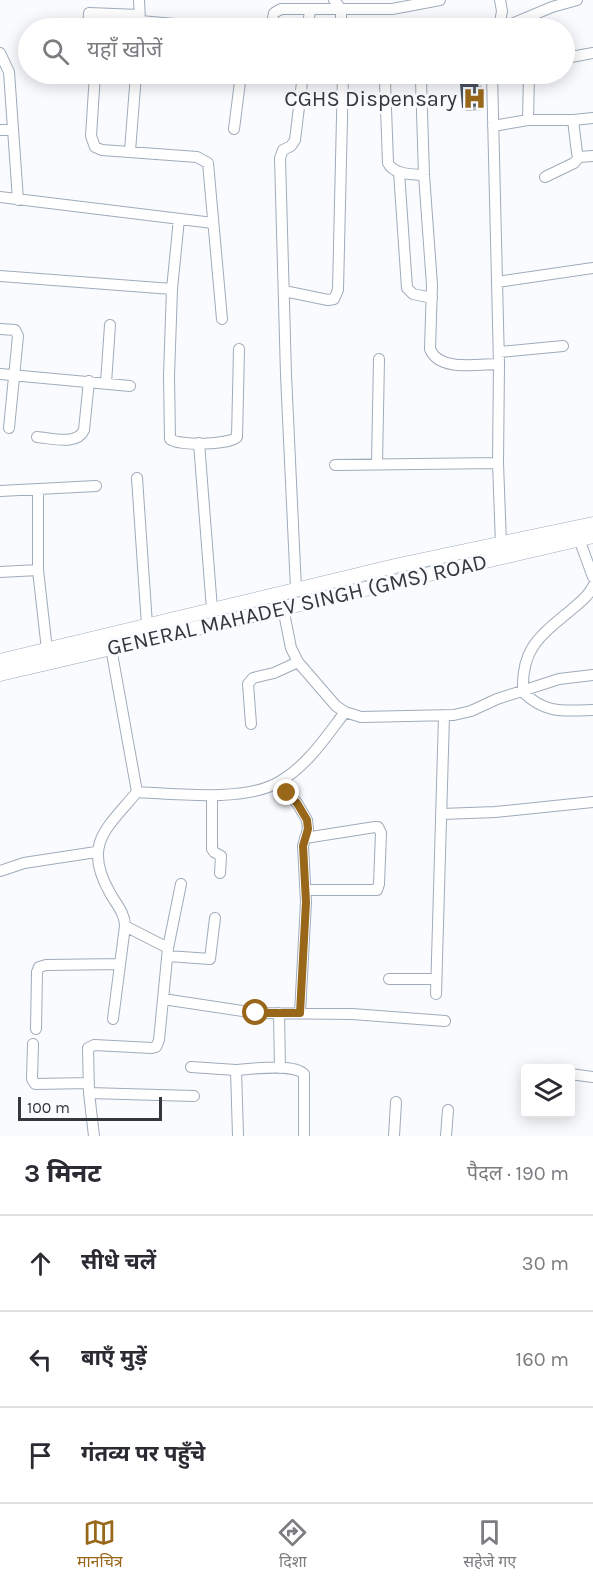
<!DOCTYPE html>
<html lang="hi">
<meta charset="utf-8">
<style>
body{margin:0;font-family:Karla,"Noto Sans Devanagari",sans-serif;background:#f2f2f3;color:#2b2b33}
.controls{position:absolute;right:18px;bottom:18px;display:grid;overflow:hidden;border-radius:6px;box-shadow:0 3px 15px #0003}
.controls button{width:54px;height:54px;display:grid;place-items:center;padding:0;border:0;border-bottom:2px solid #e1e1e2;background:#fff;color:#2b2b33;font:30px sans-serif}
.scale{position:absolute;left:18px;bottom:15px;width:144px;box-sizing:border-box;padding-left:6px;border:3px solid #33383e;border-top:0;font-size:16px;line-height:21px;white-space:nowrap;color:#33383e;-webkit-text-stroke:4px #f9fbfe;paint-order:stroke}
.stop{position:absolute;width:18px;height:18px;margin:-14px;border:4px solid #98671a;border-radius:50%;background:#fff}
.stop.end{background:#98671a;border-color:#fff;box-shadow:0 2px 6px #0008}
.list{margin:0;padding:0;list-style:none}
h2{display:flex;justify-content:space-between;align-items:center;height:78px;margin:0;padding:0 24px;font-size:26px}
h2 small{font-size:20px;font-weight:400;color:#7c7c81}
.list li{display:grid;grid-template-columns:39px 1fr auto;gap:18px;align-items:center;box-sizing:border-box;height:96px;padding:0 24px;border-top:2px solid #e1e1e2}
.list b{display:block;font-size:22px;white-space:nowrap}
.list em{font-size:20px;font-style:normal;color:#7c7c81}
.icon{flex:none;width:33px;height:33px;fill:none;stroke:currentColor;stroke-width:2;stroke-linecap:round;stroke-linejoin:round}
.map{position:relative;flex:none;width:593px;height:1136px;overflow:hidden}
.search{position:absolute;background:#fff;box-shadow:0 3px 15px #0003;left:18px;right:18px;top:18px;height:66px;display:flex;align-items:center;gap:15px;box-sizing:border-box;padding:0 21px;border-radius:33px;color:#7c7c81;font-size:22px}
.sheet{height:366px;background:#fff}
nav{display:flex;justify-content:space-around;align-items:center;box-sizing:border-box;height:84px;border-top:2px solid #e1e1e2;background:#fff;font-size:16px;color:#7c7c81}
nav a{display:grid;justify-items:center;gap:3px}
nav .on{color:#98671a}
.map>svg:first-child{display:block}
.building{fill:#495360;filter:url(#shadow)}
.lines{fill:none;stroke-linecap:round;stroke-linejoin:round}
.minor-casing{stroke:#a0acba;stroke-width:12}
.tertiary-casing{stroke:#a0acba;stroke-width:15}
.minor{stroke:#fff;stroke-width:10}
.tertiary{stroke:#fff;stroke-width:14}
.route{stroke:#98671a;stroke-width:8}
.labels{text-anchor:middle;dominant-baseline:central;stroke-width:6;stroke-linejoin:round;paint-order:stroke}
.poi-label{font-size:22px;fill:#33383e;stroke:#f9fbfe;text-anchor:end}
.street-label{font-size:22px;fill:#33383e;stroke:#f9fbfe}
</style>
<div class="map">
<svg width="593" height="1136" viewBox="0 0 593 1136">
<defs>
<filter id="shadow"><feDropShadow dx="3.5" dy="3.5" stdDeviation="0" flood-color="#0004"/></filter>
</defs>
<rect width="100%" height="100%" fill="#f9fbfe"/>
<!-- building -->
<path class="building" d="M478,82L480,106L462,108L460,84Z"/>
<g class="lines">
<defs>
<path id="minor" d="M139,0L140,21
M334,0L341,9V28
M140,21L221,28
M88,28L89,13L139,15
M271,28L274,13L281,9H392L440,0
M308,28L310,9
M499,28L502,11L500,0
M502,28L552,7L577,0
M0,53L9,72L18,200
M571,57L593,53
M95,74L91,136L95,147L102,150L197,157L208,163L222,319
M396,74L387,77L385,81L388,163C394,175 412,174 424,175
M417,74L421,80L424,175L432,285L430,349C439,372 478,364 499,364
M492,74L499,364L498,463L501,544
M528,120L529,74
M573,120L577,153L579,157L593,156
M493,126L528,120H573L593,118
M234,129L241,74
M0,130H12
M130,151L136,74
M399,172L407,288L413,294L432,298
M545,177L574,163L579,157
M0,197L213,223
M179,219L172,289L169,376L170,439C179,446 229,445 237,437L239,349
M0,276L172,289
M497,282L593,268
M284,291L328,300L334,299L338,290L343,74
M0,329L15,330L18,336L9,428
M499,352L563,346
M0,374L130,386
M106,383L110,325
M37,437C51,438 77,446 84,430L89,381
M199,443L212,609
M377,464L379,359
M335,465L498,463
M137,478L147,625
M38,489V570L47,650
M0,491L96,486
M579,539L593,577
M0,572L38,570
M593,586C589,596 579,603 571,610C540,636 521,648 523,692C545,714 564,711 593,710
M296,589L286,375L280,158L283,150L291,146L295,140L303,74
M283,608L291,648L298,662L336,706L345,712L361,717L454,715L471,711L497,699L559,679L593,675
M111,648L137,792C107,828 82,844 110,893C116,904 125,913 125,926L168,948
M251,724L248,684L253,678L274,673L298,662
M278,783L297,803L307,820L308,829L303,846L306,902L300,1013
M137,792C176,794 245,802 279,782C307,766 326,737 345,712
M212,795V849L214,852L221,856L220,873
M442,814L495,812L593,802
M305,838L375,827H378L381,833L379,884L377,890H306
M0,871L24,863L96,852
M168,956L210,959L215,918
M389,979H436
M436,994L444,716
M163,999L256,1013L352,1014L445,1021
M279,1013L280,1068
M113,1019L125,926
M36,1029L37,972L39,967L46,965L120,964
M33,1044L32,1079L35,1084L89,1083
M191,1067L236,1070
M570,1074L593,1077
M89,1093L194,1096
M94,1136L89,1093L88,1048L94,1045L152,1048L156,1047L159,1040L168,948L181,884
M238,1136L236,1070C252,1069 293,1063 304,1074V1136
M394,1136L396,1102
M446,1136L448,1110"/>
<path id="tertiary" d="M0,661L399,565L593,524
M0,674L593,536"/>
</defs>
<!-- minor casing -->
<use href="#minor" class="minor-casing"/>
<!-- tertiary casing -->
<use href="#tertiary" class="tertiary-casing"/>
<!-- minor -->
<use href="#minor" class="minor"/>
<!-- tertiary -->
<use href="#tertiary" class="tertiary"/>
</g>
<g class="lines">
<!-- route -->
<path class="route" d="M256,1013H300L306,902L303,846L308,829L307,820L297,803L287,793"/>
</g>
<!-- icons -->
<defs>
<symbol id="hospital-bare" viewBox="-9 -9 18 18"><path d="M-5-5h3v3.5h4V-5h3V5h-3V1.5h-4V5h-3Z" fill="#98671a" stroke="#f9fbfe" stroke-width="2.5" paint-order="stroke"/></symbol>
</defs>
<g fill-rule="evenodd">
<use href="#hospital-bare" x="458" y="82" width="33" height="33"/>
</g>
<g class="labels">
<!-- poi labels -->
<g class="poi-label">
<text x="457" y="99">CGHS Dispensary</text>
</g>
<!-- street labels -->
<g class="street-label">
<text transform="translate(297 605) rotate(-13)">GENERAL MAHADEV SINGH (GMS) ROAD</text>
</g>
</g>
</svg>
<div class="controls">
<button><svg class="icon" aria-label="layers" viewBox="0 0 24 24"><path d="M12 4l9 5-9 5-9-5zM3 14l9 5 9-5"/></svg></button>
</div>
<div class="scale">100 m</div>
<div class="stop" style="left:256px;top:1013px"></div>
<div class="stop end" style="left:287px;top:793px"></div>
<div class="search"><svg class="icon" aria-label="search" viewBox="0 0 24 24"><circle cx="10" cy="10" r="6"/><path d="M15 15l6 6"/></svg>यहाँ खोजें</div>
</div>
<section class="sheet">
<h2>3 मिनट<small>पैदल · 190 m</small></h2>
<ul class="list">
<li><svg class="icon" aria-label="ahead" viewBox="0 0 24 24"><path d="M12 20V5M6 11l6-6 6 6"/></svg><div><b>सीधे चलें</b></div><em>30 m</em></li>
<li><svg class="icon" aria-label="left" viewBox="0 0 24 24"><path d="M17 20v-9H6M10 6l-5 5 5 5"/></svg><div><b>बाएँ मुड़ें</b></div><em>160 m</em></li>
<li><svg class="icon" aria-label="arrive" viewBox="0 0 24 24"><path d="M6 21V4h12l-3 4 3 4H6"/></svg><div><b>गंतव्य पर पहुँचे</b></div></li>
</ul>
</section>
<nav>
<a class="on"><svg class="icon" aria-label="map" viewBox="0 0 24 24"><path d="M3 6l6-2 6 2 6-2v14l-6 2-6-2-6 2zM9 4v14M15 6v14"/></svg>मानचित्र</a>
<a><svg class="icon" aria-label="directions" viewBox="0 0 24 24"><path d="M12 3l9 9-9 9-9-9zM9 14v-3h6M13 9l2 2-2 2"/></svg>दिशा</a>
<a><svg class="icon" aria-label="saved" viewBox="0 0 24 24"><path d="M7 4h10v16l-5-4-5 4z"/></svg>सहेजे गए</a>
</nav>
